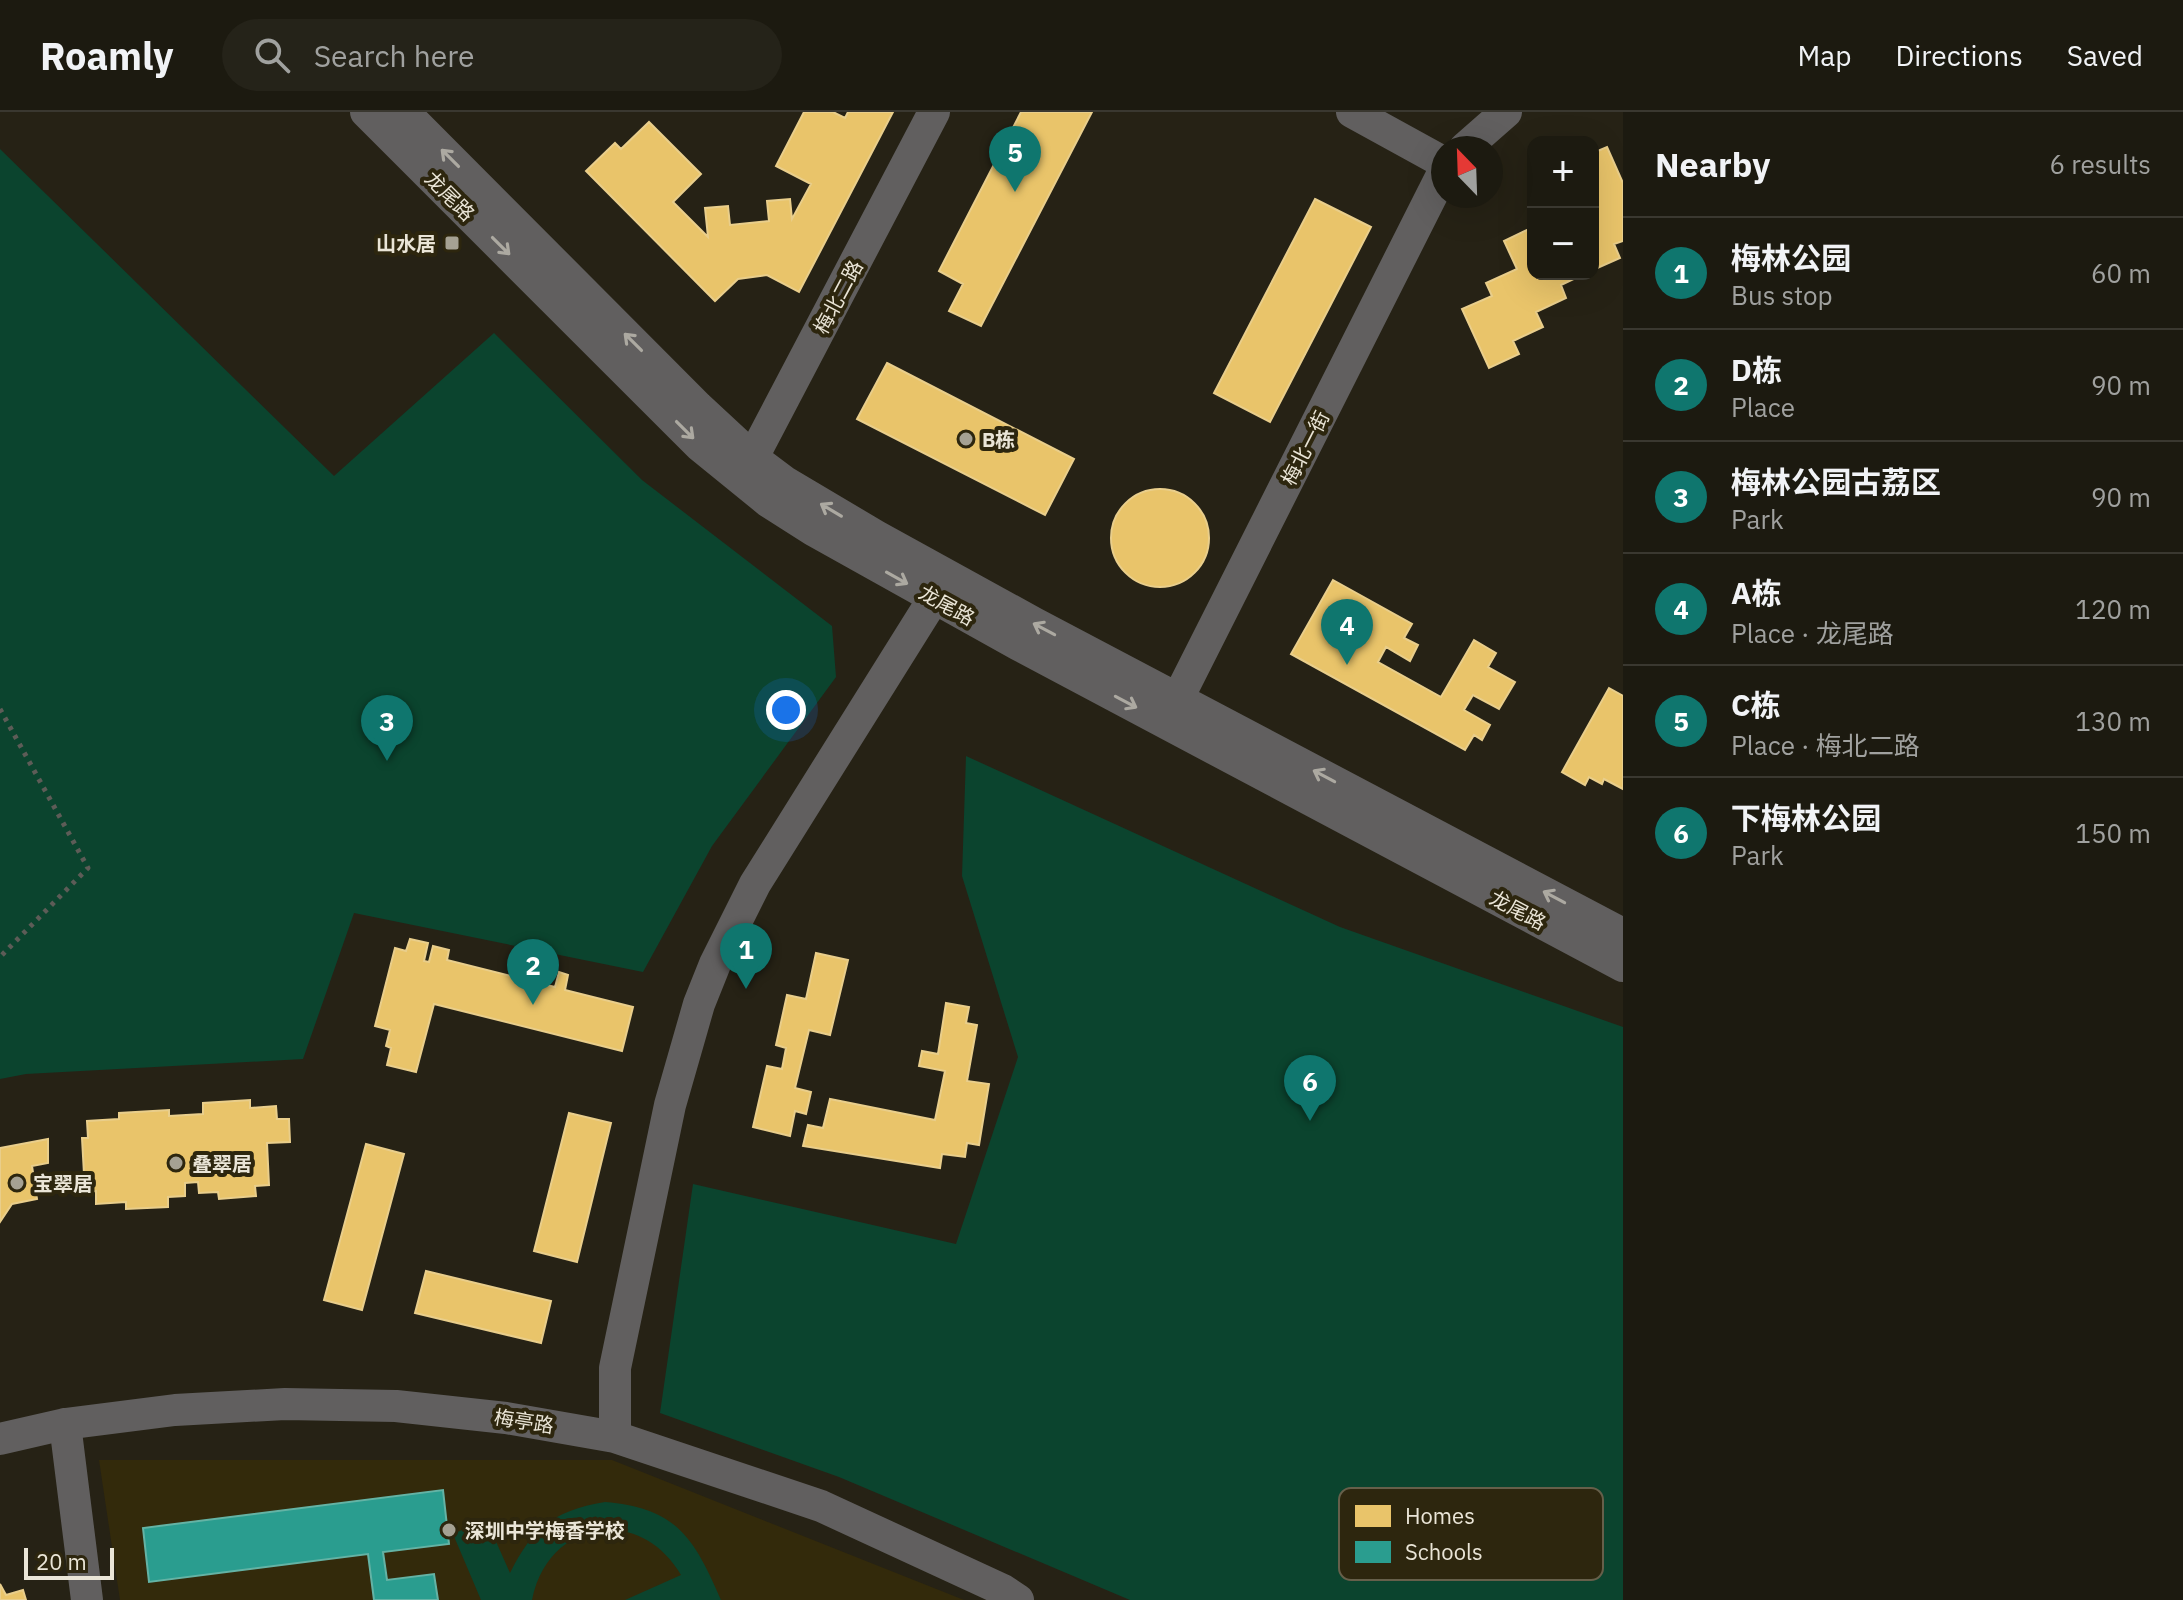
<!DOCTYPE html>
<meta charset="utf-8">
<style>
body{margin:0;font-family:"IBM Plex Sans","Noto Sans SC",sans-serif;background:#252319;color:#f1f3f6}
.controls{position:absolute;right:24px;top:24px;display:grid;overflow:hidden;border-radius:16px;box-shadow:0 8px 32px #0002}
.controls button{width:72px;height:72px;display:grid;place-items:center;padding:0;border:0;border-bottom:2px solid #3a3830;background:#1c1a10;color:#f1f3f6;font:40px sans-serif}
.compass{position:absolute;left:1431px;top:24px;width:72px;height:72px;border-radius:50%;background:#1c1a10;box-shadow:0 8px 32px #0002;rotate:337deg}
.scale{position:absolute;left:24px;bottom:20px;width:90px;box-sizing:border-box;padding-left:8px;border:4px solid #eae5d7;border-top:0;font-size:22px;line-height:28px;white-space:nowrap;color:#eae5d7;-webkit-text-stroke:6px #2d260e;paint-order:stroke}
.you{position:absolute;left:786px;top:598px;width:28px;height:28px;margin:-20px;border:6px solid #fff;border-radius:50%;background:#1a73e8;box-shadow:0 0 0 12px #1a73e833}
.badge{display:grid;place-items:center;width:52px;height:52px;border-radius:50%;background:#0f766e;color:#fff;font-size:26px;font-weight:700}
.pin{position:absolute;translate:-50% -66px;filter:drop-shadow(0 2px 4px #0008)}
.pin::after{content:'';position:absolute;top:42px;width:28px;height:24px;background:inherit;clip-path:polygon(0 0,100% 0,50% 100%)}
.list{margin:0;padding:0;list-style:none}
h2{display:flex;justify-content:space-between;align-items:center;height:104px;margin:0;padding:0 32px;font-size:34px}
h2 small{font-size:26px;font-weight:400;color:#a0a19f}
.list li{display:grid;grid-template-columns:52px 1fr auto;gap:24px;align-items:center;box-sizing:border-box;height:112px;padding:0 32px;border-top:2px solid #3a3830}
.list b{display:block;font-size:30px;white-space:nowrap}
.list p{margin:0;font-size:26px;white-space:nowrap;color:#a0a19f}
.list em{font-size:26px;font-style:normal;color:#a0a19f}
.icon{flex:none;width:44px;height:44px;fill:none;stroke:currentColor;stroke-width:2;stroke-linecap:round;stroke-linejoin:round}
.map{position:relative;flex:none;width:1623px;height:1488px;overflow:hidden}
header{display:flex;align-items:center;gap:48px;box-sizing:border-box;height:112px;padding:0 40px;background:#1c1a10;border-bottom:2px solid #3a3830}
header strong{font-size:38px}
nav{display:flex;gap:44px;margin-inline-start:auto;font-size:28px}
.search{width:560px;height:72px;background:#252319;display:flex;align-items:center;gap:20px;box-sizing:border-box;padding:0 28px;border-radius:44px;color:#a0a19f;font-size:30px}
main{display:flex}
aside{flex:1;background:#1c1a10}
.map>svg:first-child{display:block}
.built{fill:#332a0b}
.green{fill:#0b442e}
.homes{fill:#e9c46a;stroke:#e9ce8b;stroke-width:2}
.schools{fill:#2a9d8f;stroke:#64b3a5;stroke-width:2}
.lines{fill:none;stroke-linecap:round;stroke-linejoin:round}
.path{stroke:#5d5c57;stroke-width:5;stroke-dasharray:4 6;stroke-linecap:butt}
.minor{stroke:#615f5f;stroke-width:32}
.oneway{stroke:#aca9a1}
.poi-dot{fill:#a5a193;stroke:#2d260e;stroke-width:3}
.labels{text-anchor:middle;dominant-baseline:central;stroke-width:8;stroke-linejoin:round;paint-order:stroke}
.street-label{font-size:20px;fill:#eae5d7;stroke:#2d260e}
.poi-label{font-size:20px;font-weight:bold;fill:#eae5d7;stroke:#2d260e;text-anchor:start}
.key{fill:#2d260e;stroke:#665f4a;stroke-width:2}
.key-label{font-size:22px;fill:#eae5d7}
</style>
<header>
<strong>Roamly</strong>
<div class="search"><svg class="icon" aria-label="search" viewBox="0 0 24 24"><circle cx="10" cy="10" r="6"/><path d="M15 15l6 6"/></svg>Search here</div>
<nav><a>Map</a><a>Directions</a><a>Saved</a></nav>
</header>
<main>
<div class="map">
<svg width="1623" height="1488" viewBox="0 0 1623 1488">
<rect width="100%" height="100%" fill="#262215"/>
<!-- built -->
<path class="built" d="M99,1348H612L964,1488H120Z"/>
<!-- green -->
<path class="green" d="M0,37L334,364L494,221L642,368L832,514L836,565L712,734L643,860L354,801L303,947L26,962L0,967Z
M966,644L1340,815L1623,915V1488H1130L839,1365L660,1301L693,1072L956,1132L1018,945L962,764Z
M605,1390C677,1396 694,1426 721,1488H625L681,1463C639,1392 548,1408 532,1488H481L453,1422L486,1407L510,1461C532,1416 555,1398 605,1390Z"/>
<!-- homes -->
<path class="homes" d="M804,0H833L845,6L848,0H893L799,180L767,163L738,167L715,189L586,59L615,31L621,37L649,10L701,62L673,90L708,125L705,96L728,94L730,113L769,109L767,89L790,87L792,107L811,72L776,54Z
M1021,0H1092L981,214L949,199L963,172L939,159Z
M1607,35L1623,71V129L1614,132L1620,146L1593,158V41Z
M1315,87L1371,115L1270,310L1214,281Z
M1533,115V162H1584L1561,173L1566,186L1536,200L1543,215L1513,229L1519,242L1489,256L1462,197L1492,184L1486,171L1517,157L1504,129Z
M887,251L1074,347L1045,403L857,307Z
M1111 426a49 49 0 1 1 98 0a49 49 0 1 1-98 0Z
M1333,468L1412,512L1404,526L1418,533L1410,549L1386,535L1378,550L1441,585L1474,528L1496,541L1488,555L1515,570L1499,597L1473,583L1464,598L1490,613L1482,628L1474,623L1465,638L1291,542Z
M1609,576L1623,584V677L1604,667L1602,672L1589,665L1585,673L1562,660Z
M410,827L428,831L424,849L429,850L433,834L449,838L447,848L555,875L559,860L568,863L565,878L633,895L622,939L434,892L416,960L387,953L391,936L386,934L390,918L375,914L395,836L406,839Z
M816,841L848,848L830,923L809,918L795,976L811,980L806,1002L795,999L790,1024L753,1015L767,954L782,957L786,936L776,933L787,883L806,887Z
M946,891L969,895L966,911L977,913L967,969L989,972L979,1033L967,1031L965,1045L942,1042L940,1056L803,1034L808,1013L823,1016L830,987L935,1008L945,959L919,954L922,939L938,942Z
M250,988V996L276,994L277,1007H289L290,1030L267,1031L269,1073L255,1074L256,1084L219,1087L218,1080L199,1081L198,1070L185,1071V1084L168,1085V1095L126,1097V1090L96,1092V1079L85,1080L82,1026H88L87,1009L119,1007V1001L169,998V1004L203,1002V991Z
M569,1001L611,1011L577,1150L534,1139Z
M48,1027V1051L32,1054L37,1087L12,1092L0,1110V1036Z
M366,1032L404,1042L362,1198L324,1188Z
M426,1159L551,1189L541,1231L415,1201Z
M0,1472L6,1483L23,1478L26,1488H0Z"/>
<!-- schools -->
<path class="schools" d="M443,1378L449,1432L383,1440L387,1468L434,1462L438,1488H374L368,1442L149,1470L143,1416Z"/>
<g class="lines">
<!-- path -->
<path class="path" d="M0,597L88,756L0,845"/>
<!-- minor -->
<path class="minor" d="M366,0L699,333L769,390L813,418L1019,533L1623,854
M404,0L698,295L753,346L785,370L876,424L1034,511L1623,822
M1352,0L1443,50
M1465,36L1506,0
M744,362L934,0
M1169,604L1443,61
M65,1312L87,1488
M615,1325V1256L670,993L699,892L715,852L755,772L944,470
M0,1327L65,1312L175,1298L285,1292L396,1294L506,1306L615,1325L821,1394L1003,1478L1018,1488"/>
</g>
<!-- one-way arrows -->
<defs><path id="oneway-shaft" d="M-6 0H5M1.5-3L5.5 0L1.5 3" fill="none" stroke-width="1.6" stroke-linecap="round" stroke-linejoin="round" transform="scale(2)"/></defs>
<g class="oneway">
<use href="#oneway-shaft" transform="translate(450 46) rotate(-135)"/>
<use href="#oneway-shaft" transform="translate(501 134) rotate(45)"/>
<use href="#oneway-shaft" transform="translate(633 230) rotate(-135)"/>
<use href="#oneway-shaft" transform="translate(685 318) rotate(45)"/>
<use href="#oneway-shaft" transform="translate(831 398) rotate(-149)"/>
<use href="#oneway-shaft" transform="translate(897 466) rotate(29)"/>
<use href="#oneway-shaft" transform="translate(1044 517) rotate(-152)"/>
<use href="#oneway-shaft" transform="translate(1126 590) rotate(28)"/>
<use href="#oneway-shaft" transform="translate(1324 664) rotate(-152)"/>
<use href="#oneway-shaft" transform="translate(1554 785) rotate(-152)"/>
</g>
<!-- markers -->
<g class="poi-dot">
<rect x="444" y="123" width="16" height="16" rx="4"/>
<circle cx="966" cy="327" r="8"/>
<circle cx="176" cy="1051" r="8"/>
<circle cx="17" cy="1071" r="8"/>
<circle cx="449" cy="1418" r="8"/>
</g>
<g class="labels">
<!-- street labels -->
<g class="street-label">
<text transform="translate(450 84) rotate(45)">龙尾路</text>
<text transform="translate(838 185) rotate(-62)">梅北二路</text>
<text transform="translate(1305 336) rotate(-63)">梅北一街</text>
<text transform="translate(947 493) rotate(29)">龙尾路</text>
<text transform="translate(1518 798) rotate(28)">龙尾路</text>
<text transform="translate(524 1309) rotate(9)">梅亭路</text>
</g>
<!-- poi labels -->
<g class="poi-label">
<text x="436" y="131" text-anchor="end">山水居</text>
<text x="982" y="327">B栋</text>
<text x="192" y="1051">叠翠居</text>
<text x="33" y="1071">宝翠居</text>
<text x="465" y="1418">深圳中学梅香学校</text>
</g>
</g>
<!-- legend -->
<rect x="1339" y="1376" width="264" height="92" rx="12" class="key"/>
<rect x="1355" y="1393" width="36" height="22" fill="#e9c46a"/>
<rect x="1355" y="1429" width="36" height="22" fill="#2a9d8f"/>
<g class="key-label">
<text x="1405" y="1412">Homes</text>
<text x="1405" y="1448">Schools</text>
</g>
</svg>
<div class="controls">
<button>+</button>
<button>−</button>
</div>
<svg class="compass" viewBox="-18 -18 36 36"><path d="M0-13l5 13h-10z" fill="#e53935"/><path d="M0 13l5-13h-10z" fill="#a0a19f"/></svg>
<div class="scale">20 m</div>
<div class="you"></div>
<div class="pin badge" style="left:746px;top:877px">1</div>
<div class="pin badge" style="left:533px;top:893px">2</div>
<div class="pin badge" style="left:387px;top:649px">3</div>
<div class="pin badge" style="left:1347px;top:553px">4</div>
<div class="pin badge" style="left:1015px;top:80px">5</div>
<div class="pin badge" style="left:1310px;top:1009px">6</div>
</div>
<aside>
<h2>Nearby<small>6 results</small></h2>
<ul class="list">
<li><span class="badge">1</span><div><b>梅林公园</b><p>Bus stop</p></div><em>60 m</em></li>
<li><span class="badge">2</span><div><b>D栋</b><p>Place</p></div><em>90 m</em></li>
<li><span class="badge">3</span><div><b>梅林公园古荔区</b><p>Park</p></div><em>90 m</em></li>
<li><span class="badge">4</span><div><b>A栋</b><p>Place · 龙尾路</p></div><em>120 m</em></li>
<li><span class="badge">5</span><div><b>C栋</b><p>Place · 梅北二路</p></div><em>130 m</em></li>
<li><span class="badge">6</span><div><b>下梅林公园</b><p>Park</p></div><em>150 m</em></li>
</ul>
</aside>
</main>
